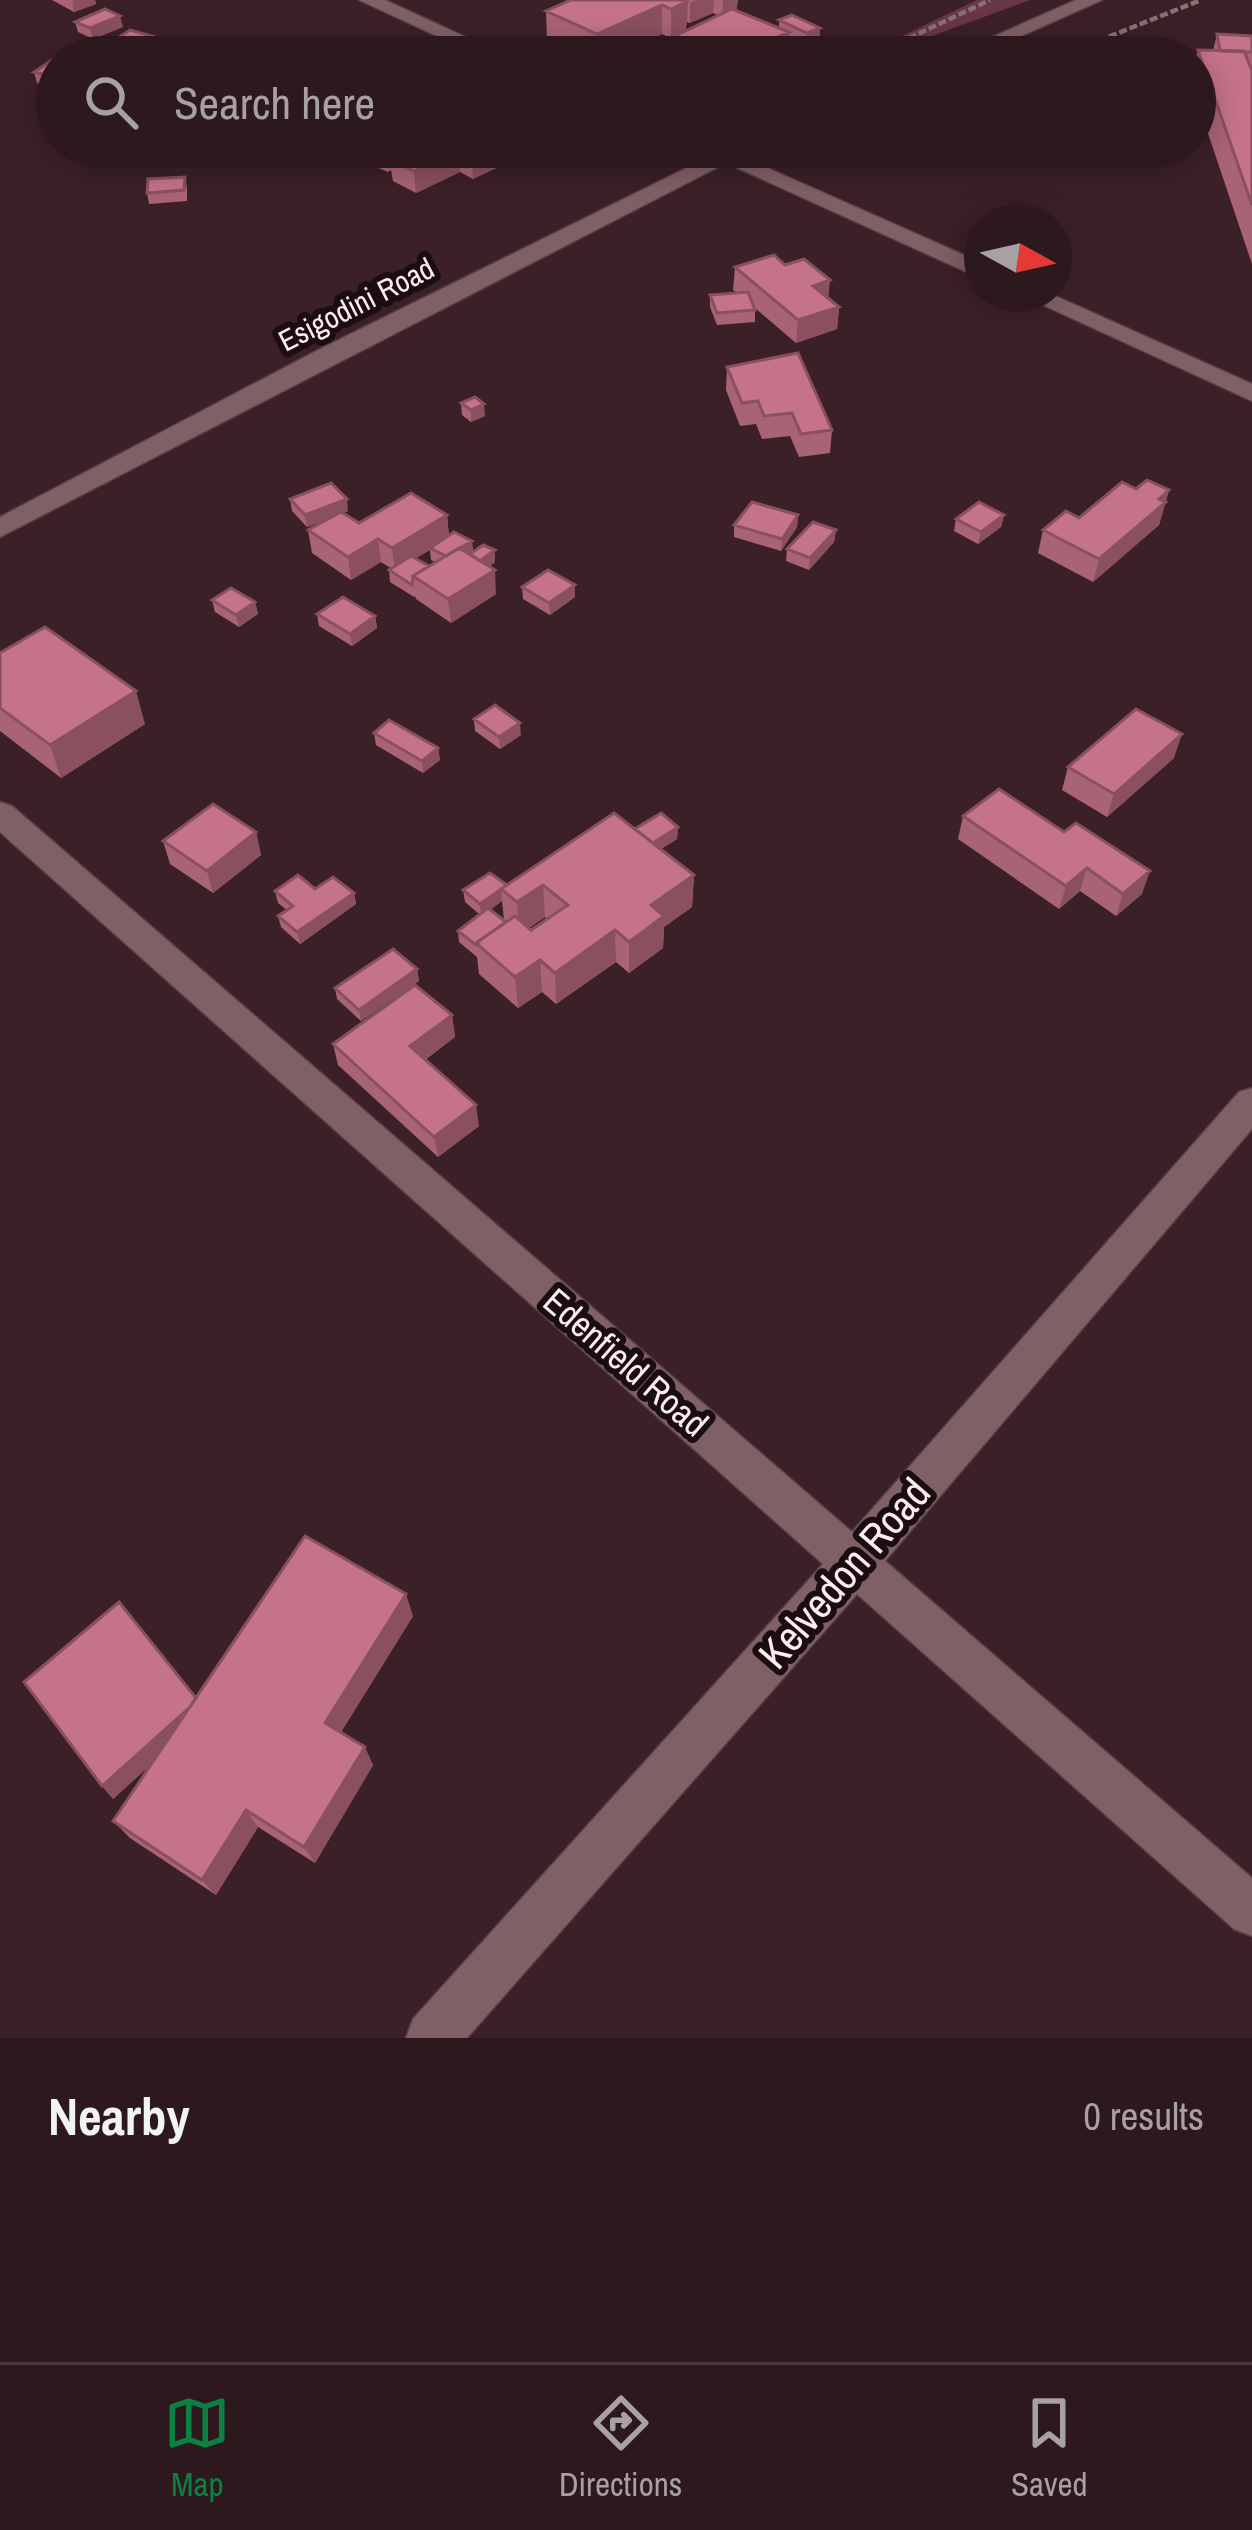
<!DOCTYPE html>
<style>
body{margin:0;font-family:"Archivo Narrow",sans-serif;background:#39252a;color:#f1f3f6}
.compass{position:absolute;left:964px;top:204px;width:108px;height:108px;border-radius:50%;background:#2d181d;box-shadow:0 6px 30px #0003;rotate:98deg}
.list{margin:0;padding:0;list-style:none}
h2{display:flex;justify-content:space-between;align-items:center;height:156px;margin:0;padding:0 48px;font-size:51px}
h2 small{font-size:39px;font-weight:400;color:#a7a0a4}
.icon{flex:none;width:66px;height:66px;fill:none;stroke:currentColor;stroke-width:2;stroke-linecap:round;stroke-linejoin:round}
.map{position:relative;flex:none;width:1252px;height:2038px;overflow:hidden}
.search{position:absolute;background:#2d181d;box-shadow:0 6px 30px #0003;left:36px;right:36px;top:36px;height:132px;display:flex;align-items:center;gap:30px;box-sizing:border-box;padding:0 42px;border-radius:66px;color:#a7a0a4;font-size:45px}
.sheet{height:324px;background:#2d181d}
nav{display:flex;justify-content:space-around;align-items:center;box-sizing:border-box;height:168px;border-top:3px solid #48373b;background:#2d181d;font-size:33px;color:#a7a0a4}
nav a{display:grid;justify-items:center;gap:6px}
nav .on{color:#0b8043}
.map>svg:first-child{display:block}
.green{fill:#693645}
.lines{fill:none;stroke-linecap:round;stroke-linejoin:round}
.minor-casing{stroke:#573f46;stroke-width:3}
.secondary-casing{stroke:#573f46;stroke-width:3}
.path{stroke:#897176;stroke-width:4.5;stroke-dasharray:8 3;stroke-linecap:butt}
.minor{fill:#806067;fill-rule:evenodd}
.secondary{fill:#806067;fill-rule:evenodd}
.wall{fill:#a96376;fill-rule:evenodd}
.shaded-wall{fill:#8a5060}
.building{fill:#c57389;stroke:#8a5060;stroke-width:3}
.labels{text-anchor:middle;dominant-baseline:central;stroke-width:12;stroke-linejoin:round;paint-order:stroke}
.far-street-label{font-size:30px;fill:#feebef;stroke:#1b0e11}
.street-label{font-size:36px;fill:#feebef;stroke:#1b0e11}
.near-street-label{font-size:42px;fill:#feebef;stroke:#1b0e11}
</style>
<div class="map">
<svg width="1252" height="2038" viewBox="0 0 1252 2038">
<rect width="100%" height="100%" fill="#3c2027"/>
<!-- green -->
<path class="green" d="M977,0H1030L896,49L883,45Z"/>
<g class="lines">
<defs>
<path id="minor" d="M359,0H385L509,57H482Z
M691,147H720L982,263V279Z
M1019,294H1051L1252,384V401Z
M0,802L12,806L852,1532L1239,1092L1252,1088V1129L885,1561L1252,1878V1936L1234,1929L857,1594L467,2038H406L413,2019L823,1564L0,832Z"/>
<path id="secondary" d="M1076,0H1102L974,57H947Z
M729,147H757L0,537V517L320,349Z"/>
</defs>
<!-- minor casing -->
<use href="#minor" class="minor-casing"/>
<!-- secondary casing -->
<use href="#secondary" class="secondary-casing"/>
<!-- path -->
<path class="path" d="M869,57L990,0
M1058,57L1201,0
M810,158L838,147"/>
<!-- minor -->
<use href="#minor" class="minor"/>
<!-- secondary -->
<use href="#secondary" class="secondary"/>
</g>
<!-- wall -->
<path class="wall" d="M52,0H95L96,4L74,12Z
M571,0H738L736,11L779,28V20L820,28V39L806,44L789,36L788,57H639V53L671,38L662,34L612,57H584L547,40L546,11ZM713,13L719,16L685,31L687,22L690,23Z
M75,22L123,27L93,39L78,32Z
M1217,34L1252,36V264L1195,95V61L1198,50L1213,51Z
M64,52L80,55L81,57H57V84L54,87L37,83L34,72Z
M111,147H154V150L134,160L112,150Z
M379,147H541L473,179L460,172L416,193L393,181L391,170L388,172L369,164L368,152Z
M185,177L187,188V201L149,204L147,193Z
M735,267L828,298L839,307L837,329L796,343L755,308V322L717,325L710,307V295L737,293L733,290Z
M727,367L832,430L830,453L799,457L790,436L762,439L756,424L740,426L726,390Z
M461,403L485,416L471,422L462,415Z
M1136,489L1169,490L1159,525L1093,582L1038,553L1043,530L1079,518Z
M290,499L348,511L343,513L359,523L447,515L449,536L472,541L473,552L495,550V562L489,567L496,594L451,623L416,599L415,596L414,597L390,582L389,570L392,569L381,562L351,580L312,553L308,530L327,519L307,527L292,511ZM430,550L431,560L435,562L429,566L416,558Z
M798,515L797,527L781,551L734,537V525Z
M1004,515L1001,527L978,544L954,531L956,519Z
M836,530L834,542L809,570L786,561L787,549Z
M522,587L575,597L550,615L523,599Z
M212,600L255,602L258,614L239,627L215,612Z
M317,614L375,616L377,628L352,646L319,626Z
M0,653L145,724L61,778L0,731Z
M474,719L521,735L500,749L475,731Z
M374,733L438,748L440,760L423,773L376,745Z
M1174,758L1107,817L1062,790L1068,767Z
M999,789L1142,894L1116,916L1080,891L1059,909L958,839L963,816Z
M678,827L677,839L661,849L694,875L692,907L664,927L663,948L629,973L616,962L556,1004L542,992L518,1008L479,974L477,957L459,942L458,931L479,914L465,902L463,890L507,885L635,829ZM502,901L504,920L490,910ZM545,917L547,919L531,930L529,928Z
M256,832L261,855L213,893L170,864L163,841Z
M315,889L354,893L356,904L300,944L281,927L278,916L287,910L278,903L275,891Z
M417,969L419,981L361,1021L337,999L335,988Z
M452,1015L455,1037L425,1060L479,1126L438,1157L338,1065L333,1044Z
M413,1616L341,1732L373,1765L315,1863L258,1827L216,1895L130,1838L113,1821L152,1763L113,1799L102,1786L196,1698Z"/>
<!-- shaded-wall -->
<path class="shaded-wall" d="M75,0H95L96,4L74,12L72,1Z
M678,0H688L687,24L685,25V32L671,38V9Z
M697,0H714L713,13L690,23V3Z
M723,0H738L736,11L722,17Z
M662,5V34L612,57H598L597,34Z
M120,16L123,27L93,39L90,28Z
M820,28V39L806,44L807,33Z
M789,32L788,57H767L768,49L778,37Z
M152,36L154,47L138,57H118Z
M752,42V57H722Z
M57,71V84L54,87L51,76Z
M134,147H154V150L134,160L131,148Z
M213,147H268V158L216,167Z
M494,147H541L473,179L472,157Z
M458,151L460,172L416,193L414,171Z
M830,280L828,303L813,286Z
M839,307L837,329L796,343L798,320Z
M484,404L485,416L471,422V410Z
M1169,490L1159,525L1093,582L1099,559Z
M347,499L348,511L307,527L305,515Z
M447,515L449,538L395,571L392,548Z
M798,515L797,527L781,551L782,539Z
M1004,515L1001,527L978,544L981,532Z
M836,530L834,542L809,570L810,558Z
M378,539L381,562L351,580L348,557Z
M472,541L473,553L450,570L448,558Z
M495,550V562L481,573L480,561Z
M495,570L496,594L451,623L448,599Z
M575,585V597L550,615L549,603Z
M255,602L258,614L239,627L236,615Z
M375,616L377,628L352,646L350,634Z
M136,691L145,724L61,778L50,745Z
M520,723L521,735L500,749L499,737Z
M1182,734L1174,758L1107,817L1114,794Z
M438,748L440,760L423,773L422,761Z
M678,827L677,839L641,862V851Z
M256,832L261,855L213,893L207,871Z
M1087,868L1080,891L1059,909L1066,886Z
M1150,871L1142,894L1116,916L1123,894Z
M694,875L692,907L664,927L663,948L629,973V942L651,905Z
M543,885L545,917L520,934L517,902Z
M501,890L502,901L481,916L480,904Z
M354,893L356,904L300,944L297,932Z
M615,930L616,962L556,1004L555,973Z
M540,960L542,992L518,1008L515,977Z
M417,969L419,981L361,1021L359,1010Z
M452,1015L455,1037L413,1068L410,1046Z
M476,1105L479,1126L438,1157L434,1137Z
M406,1594L413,1616L335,1742L325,1723Z
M198,1700L207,1714L113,1799L102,1786Z
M365,1747L373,1765L315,1863L304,1847Z
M246,1810L258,1827L216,1895L202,1880Z"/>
<!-- building -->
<path class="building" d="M571,0H680L686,2L671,9L662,5L597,34L546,11Z
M105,9L120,16L90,28L75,22Z
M732,9L789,32L778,37L785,40L768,49L752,42L722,57H649L639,53Z
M792,15L820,28L807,33L779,20Z
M130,30L152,36L118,57H88Z
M1217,34L1252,36V52L1220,51Z
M1198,50L1244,51L1252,71V205Z
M64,52L80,55L78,57H57V71L51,76L34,72Z
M379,147H416L386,161L368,152Z
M416,147H494L472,157L458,151L414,171L390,159Z
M185,177L184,190L147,193L148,179Z
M774,255L785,265L804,259L830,280L813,286L839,307L798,320L735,267Z
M748,292L755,310L717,313L710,295Z
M798,353L832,430L801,434L792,413L764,416L758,401L742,403L727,367Z
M475,397L484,404L471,410L461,403Z
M1147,480L1169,490L1159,499L1166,502L1099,559L1043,530L1066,511L1079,518L1122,482L1136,489Z
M331,483L347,499L305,515L290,499Z
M411,493L447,515L392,548L378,539L348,557L308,530L341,512L359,523Z
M752,502L798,515L782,539L734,525Z
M979,502L1004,515L981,532L956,519Z
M813,522L836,530L810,558L787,549Z
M454,532L472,541L446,556L430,548Z
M483,545L495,550L480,561L470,554Z
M459,548L495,570L448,599L413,576Z
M411,556L429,566L413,576L412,585L389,570Z
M548,570L575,585L549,603L522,587Z
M231,588L255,602L236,615L212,600Z
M343,597L375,616L350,634L317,614Z
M45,627L136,691L50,745L0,708V653Z
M495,705L520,723L499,737L474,719Z
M1136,709L1182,734L1114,794L1068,767Z
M389,720L438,748L422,761L374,733Z
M999,789L1064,832L1076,823L1150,871L1123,894L1087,868L1066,886L963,816Z
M213,804L256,832L207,871L163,841Z
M614,813L694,875L651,905L664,916L629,942L615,930L555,973L540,960L515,977L476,943L515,916L531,930L568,905L543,885L517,902L501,889Z
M661,813L678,827L653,843L635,829Z
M490,873L507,885L480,904L463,890Z
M298,875L315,889L333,877L354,893L297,932L278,916L293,906L275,891Z
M488,908L506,922L476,943L478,944L476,945L458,931Z
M393,949L417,969L359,1010L335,988Z
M415,985L452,1015L410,1046L476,1105L434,1137L333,1044Z
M305,1536L406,1594L325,1723L365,1747L304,1847L246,1810L202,1880L113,1821Z
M119,1602L196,1698L190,1707L102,1786L24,1682Z"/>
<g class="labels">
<!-- far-street labels -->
<g class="far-street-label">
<text transform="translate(356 304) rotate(-27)">Esigodini Road</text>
</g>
<!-- street labels -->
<g class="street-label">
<text transform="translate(626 1362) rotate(41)">Edenfield Road</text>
</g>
<!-- near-street labels -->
<g class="near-street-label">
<text transform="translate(844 1573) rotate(-49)">Kelvedon Road</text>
</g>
</g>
</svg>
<svg class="compass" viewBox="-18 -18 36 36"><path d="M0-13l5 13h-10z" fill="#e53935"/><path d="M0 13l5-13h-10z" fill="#a7a0a4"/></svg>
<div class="search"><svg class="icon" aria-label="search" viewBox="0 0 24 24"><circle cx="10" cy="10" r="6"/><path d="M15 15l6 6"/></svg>Search here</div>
</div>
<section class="sheet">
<h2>Nearby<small>0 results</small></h2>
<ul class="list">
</ul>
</section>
<nav>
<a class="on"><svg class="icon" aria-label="map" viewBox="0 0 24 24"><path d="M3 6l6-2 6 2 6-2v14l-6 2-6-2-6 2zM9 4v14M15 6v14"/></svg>Map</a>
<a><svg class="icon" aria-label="directions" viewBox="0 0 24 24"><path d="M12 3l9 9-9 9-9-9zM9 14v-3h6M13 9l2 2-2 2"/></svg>Directions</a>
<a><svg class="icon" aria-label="saved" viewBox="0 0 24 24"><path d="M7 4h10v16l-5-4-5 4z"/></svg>Saved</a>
</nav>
